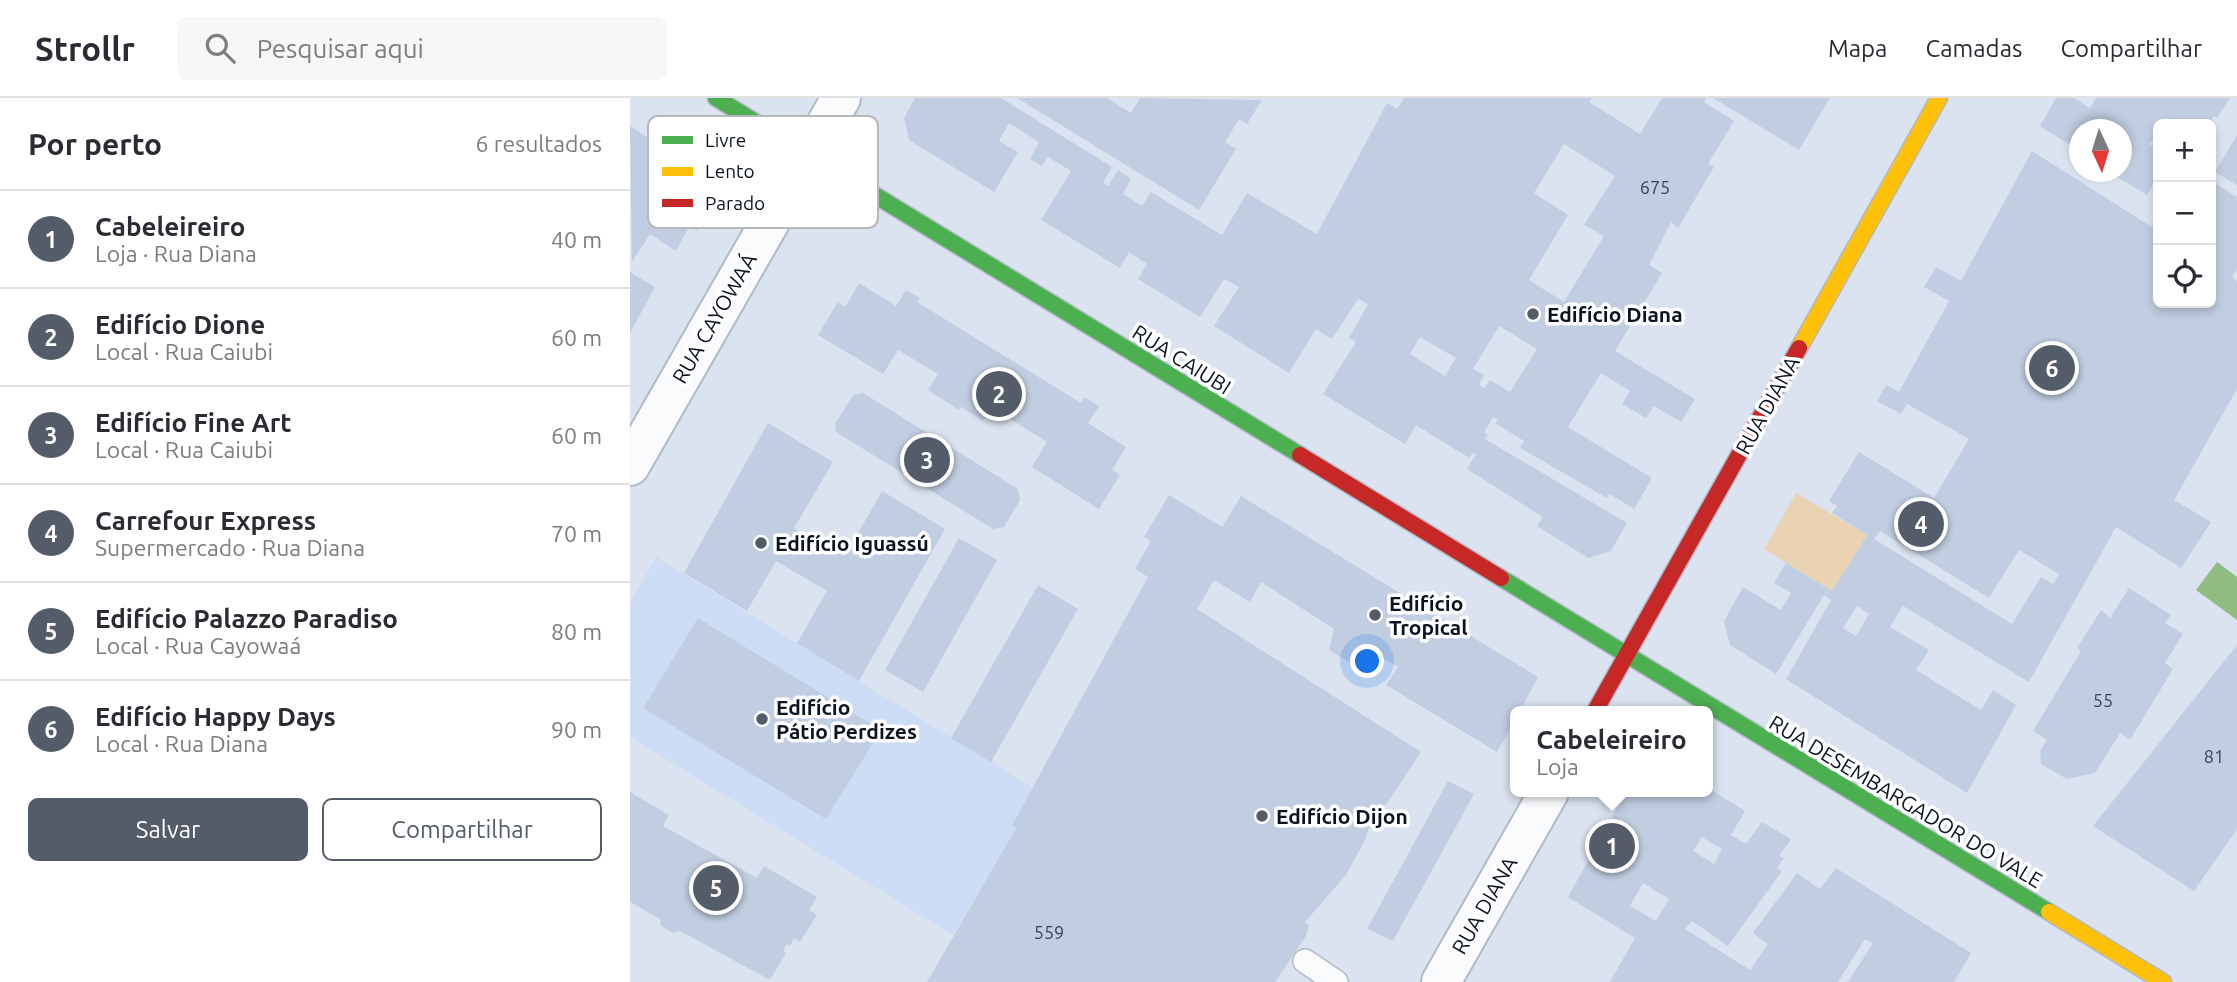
<!DOCTYPE html>
<html lang="pt">
<meta charset="utf-8">
<style>
body{margin:0;font-family:Ubuntu,sans-serif;background:#f7f7f7;color:#2b2b33}
.controls{position:absolute;right:21px;top:21px;display:grid;overflow:hidden;border-radius:10px;box-shadow:0 4px 10px #0003}
.controls button{width:63px;height:63px;display:grid;place-items:center;padding:0;border:0;border-bottom:2px solid #e1e1e2;background:#fff;color:#2b2b33;font:35px sans-serif}
.compass{position:absolute;left:1439px;top:21px;width:63px;height:63px;border-radius:50%;background:#fff;box-shadow:0 4px 10px #0003;rotate:176deg}
.you{position:absolute;left:738px;top:564px;width:24px;height:24px;margin:-18px;border:5px solid #fff;border-radius:50%;background:#1a73e8;box-shadow:0 0 0 10px #1a73e833}
.badge{display:grid;place-items:center;width:46px;height:46px;border-radius:50%;background:#535c68;color:#fff;font-size:23px;font-weight:700}
.pin{position:absolute;translate:-50% -50%;border:4px solid #fff;box-shadow:0 2px 7px #0006}
.popup{position:absolute;left:880px;top:608px;width:203px;height:91px;box-sizing:border-box;display:grid;place-content:center;border-radius:10px;background:#fff;filter:drop-shadow(0 2px 5px #0005);font-size:23px;white-space:nowrap;color:#7c7c81}
.popup b{font-size:26px;color:#2b2b33}
.popup::after{content:'';position:absolute;left:50%;top:100%;margin-left:-14px;border:14px solid transparent;border-top-color:#fff}
.list{margin:0;padding:0;list-style:none}
h2{display:flex;justify-content:space-between;align-items:center;height:91px;margin:0;padding:0 28px;font-size:30px}
h2 small{font-size:23px;font-weight:400;color:#7c7c81}
.list li{display:grid;grid-template-columns:46px 1fr auto;gap:21px;align-items:center;box-sizing:border-box;height:98px;padding:0 28px;border-top:2px solid #e1e1e2}
.list b{display:block;font-size:26px;white-space:nowrap}
.list p{margin:0;font-size:23px;white-space:nowrap;color:#7c7c81}
.list em{font-size:23px;font-style:normal;color:#7c7c81}
.actions{display:flex;gap:14px;padding:21px 28px}
.actions a{flex:1;padding:16px 0;border:2px solid #535c68;border-radius:10px;text-align:center;font-size:24px;color:#535c68}
.actions .main{background:#535c68;color:#fff}
.icon{flex:none;width:38px;height:38px;fill:none;stroke:currentColor;stroke-width:2;stroke-linecap:round;stroke-linejoin:round}
.map{position:relative;flex:none;width:1607px;height:884px;overflow:hidden}
header{display:flex;align-items:center;gap:42px;box-sizing:border-box;height:98px;padding:0 35px;background:#fff;border-bottom:2px solid #e1e1e2}
header strong{font-size:33px}
nav{display:flex;gap:38px;margin-inline-start:auto;font-size:24px}
.search{width:490px;height:63px;background:#f7f7f7;display:flex;align-items:center;gap:18px;box-sizing:border-box;padding:0 24px;border-radius:10px;color:#7c7c81;font-size:26px}
main{display:flex}
aside{flex:1;background:#fff}
.map>svg:first-child{display:block}
.built{fill:#cdddf6}
.green{fill:#e9d3b2}
.water{fill:#8ebc81}
.building{fill:#c1cee1;fill-rule:evenodd}
.lines{fill:none;stroke-linecap:round;stroke-linejoin:round}
.lane-casing{stroke:#b1b9c5;stroke-width:26}
.street-casing{stroke:#b1b9c5;stroke-width:42}
.fast-casing{stroke:#b1b9c5;stroke-width:19}
.slow-casing{stroke:#b1b9c5;stroke-width:19}
.jam-casing{stroke:#b1b9c5;stroke-width:19}
.lane{stroke:#fafbfd;stroke-width:23}
.street{stroke:#fafbfd;stroke-width:38}
.fast{stroke:#4caf50;stroke-width:16}
.slow{stroke:#ffc107;stroke-width:16}
.jam{stroke:#c62828;stroke-width:16}
.poi-dot{fill:#535c68;stroke:#fff;stroke-width:2.5}
.labels{text-anchor:middle;dominant-baseline:central;stroke-width:7;stroke-linejoin:round;paint-order:stroke}
.number-label{font-size:18px;fill:#384250}
.poi-label{font-size:21px;font-weight:bold;fill:#0a131f;stroke:#fff;text-anchor:start}
.street-label{font-size:21px;fill:#0a131f;stroke:#fff}
.key{fill:#fff;stroke:#b6b8bc;stroke-width:2}
.key-label{font-size:19px;fill:#0a131f}
</style>
<header>
<strong>Strollr</strong>
<div class="search"><svg class="icon" aria-label="search" viewBox="0 0 24 24"><circle cx="10" cy="10" r="6"/><path d="M15 15l6 6"/></svg>Pesquisar aqui</div>
<nav><a>Mapa</a><a>Camadas</a><a>Compartilhar</a></nav>
</header>
<main>
<aside>
<h2>Por perto<small>6 resultados</small></h2>
<ul class="list">
<li><span class="badge">1</span><div><b>Cabeleireiro</b><p>Loja · Rua Diana</p></div><em>40 m</em></li>
<li><span class="badge">2</span><div><b>Edifício Dione</b><p>Local · Rua Caiubi</p></div><em>60 m</em></li>
<li><span class="badge">3</span><div><b>Edifício Fine Art</b><p>Local · Rua Caiubi</p></div><em>60 m</em></li>
<li><span class="badge">4</span><div><b>Carrefour Express</b><p>Supermercado · Rua Diana</p></div><em>70 m</em></li>
<li><span class="badge">5</span><div><b>Edifício Palazzo Paradiso</b><p>Local · Rua Cayowaá</p></div><em>80 m</em></li>
<li><span class="badge">6</span><div><b>Edifício Happy Days</b><p>Local · Rua Diana</p></div><em>90 m</em></li>
</ul>
<div class="actions"><a class="main">Salvar</a><a>Compartilhar</a></div>
</aside>
<div class="map">
<svg width="1607" height="884" viewBox="0 0 1607 884">
<rect width="100%" height="100%" fill="#dbe3f0"/>
<!-- built -->
<path class="built" d="M26,459L402,689L382,727L386,730L323,837L0,639V505Z"/>
<!-- green -->
<path class="green" d="M1166,395L1237,437L1202,493L1134,451Z"/>
<!-- water -->
<path class="water" d="M1587,464L1607,479V522L1566,492Z"/>
<!-- building -->
<path class="building" d="M285,0H371L482,69L473,85L478,88L488,72L501,81L493,96L512,108L521,94L592,137L617,95L687,136L757,5L767,11L774,0H962L959,4L1010,36L1032,0H1077L1074,4L1104,23L1078,66L1084,69L1048,130L1041,124L1019,167L1032,175L985,253L1065,301L1051,324L1024,308L1016,320L992,306L1000,293L971,275L938,329L1022,380L1004,411L980,396L977,400L890,350L894,343L865,325L868,322L863,319L854,335L858,337L855,341L997,425L981,453L958,460L907,428L913,419L837,371L846,356L843,355L839,360L786,327L775,346L693,296L726,244L719,240L738,206L728,201L702,241L686,231L659,275L584,228L609,189L594,181L570,219L508,181L517,166L499,154L490,170L411,122L441,73L418,59L412,68L400,61L409,44L379,25L369,43L388,54L364,94L279,42L274,20ZM934,46L985,78L954,127L974,138L934,204L899,182L938,117L904,95ZM869,228L907,251L880,294L860,282L855,290L849,287L854,277L843,271ZM790,239L826,260L815,278L780,256Z
M387,0H477L501,15L510,0L632,2L617,26L609,21L595,44L606,51L569,112Z
M1083,0H1200L1169,52Z
M1426,0H1444L1460,10L1466,0H1600L1587,20L1584,18L1578,26H1528V35L1519,46L1528,51V78L1517,97L1484,77L1492,74V32H1450V53L1410,28Z
M0,28L25,44L30,37L72,63L68,70L87,83L77,99L83,103L67,133L59,129L46,153L20,136L2,164Z
M1607,37V87L1585,74Z
M1402,53L1528,133V205H1581V83L1607,99V171L1602,179L1607,183V291L1544,402L1581,424L1551,470L1486,429L1399,584L1273,508L1260,529L1299,552L1286,572L1351,612L1363,592L1386,607L1337,695L1156,581L1201,502L1194,497L1146,576L1100,547L1094,523L1113,489L1151,512L1161,495L1144,485L1156,465L1202,493L1237,437L1202,415L1207,408L1199,403L1229,354L1304,400L1339,341L1277,306L1271,316L1247,303L1256,287L1269,294L1319,203L1294,189L1306,169L1331,183ZM1250,433L1359,500L1389,452L1429,476L1423,486L1411,479L1382,526L1244,441ZM1227,508L1239,516L1226,538L1213,530Z
M0,174L25,189L0,235Z
M229,185L266,208L276,192L290,200L287,204L451,305L454,299L469,308L458,325L496,349L482,372L490,377L469,411L402,369L417,344L361,309L353,323L331,309L329,312L298,292L308,276L268,252L253,276L188,237L208,204L215,209Z
M233,295L388,391L390,402L374,429L363,431L206,334L205,326L223,297Z
M138,325L203,364L164,430L215,458L252,393L315,431L229,583L167,545L197,493L146,463L117,513L54,475Z
M539,397L592,429L611,398L908,579L890,613H886V621L867,654L756,587L768,569L745,555L731,571L699,552L704,531L631,484L620,504L584,482L567,511L791,654L758,704L751,711L747,709L734,744L716,777L675,824L679,827L676,838L645,884H297L386,730L382,727L518,479L505,471L521,443L514,439Z
M329,440L367,462L293,594L255,572Z
M408,487L448,511L361,664L321,640Z
M1499,490L1541,517L1535,525L1553,536L1535,565L1543,571L1500,642L1490,635L1465,675L1437,681L1411,666L1410,653L1417,642L1403,633L1451,553L1447,550L1471,512L1480,520Z
M68,520L251,632L196,721L13,610Z
M1607,547V731L1564,793L1463,728Z
M818,683L844,696L763,843L737,831Z
M1078,690L1115,713L1101,737L1116,746L1132,724L1161,741L1149,758L1154,760L1147,770L1152,773L1098,848L1062,823L1055,831L1120,872L1138,846L1123,835L1167,775L1190,791L1206,770L1341,855L1324,884H1218L1243,845L1235,841L1208,884H980L1005,840L938,799L996,694H1078ZM1072,739L1092,751L1084,766L1063,753ZM1013,785L1039,801L1026,823L1000,808Z
M0,694L39,717L33,728L127,780L134,768L187,799L179,812L187,817L170,844L164,840L160,848L157,846L153,853L156,855L140,882L50,833L43,835L31,828L30,821L0,804Z"/>
<g class="lines">
<defs>
<path id="lane" d="M675,863L706,884"/>
<path id="street" d="M0,368L211,0
M811,884L919,694"/>
<path id="fast" d="M86,0L670,357
M871,480L1419,814"/>
<path id="slow" d="M1169,250L1309,0
M1419,814L1533,884"/>
<path id="jam" d="M670,357L871,480
M965,613L1169,250"/>
</defs>
<!-- lane casing -->
<use href="#lane" class="lane-casing"/>
<!-- street casing -->
<use href="#street" class="street-casing"/>
<!-- fast casing -->
<use href="#fast" class="fast-casing"/>
<!-- slow casing -->
<use href="#slow" class="slow-casing"/>
<!-- jam casing -->
<use href="#jam" class="jam-casing"/>
<!-- lane -->
<use href="#lane" class="lane"/>
<!-- street -->
<use href="#street" class="street"/>
<!-- fast -->
<use href="#fast" class="fast"/>
<!-- slow -->
<use href="#slow" class="slow"/>
<!-- jam -->
<use href="#jam" class="jam"/>
</g>
<!-- markers -->
<g class="poi-dot">
<circle cx="903" cy="216" r="7"/>
<circle cx="131" cy="445" r="7"/>
<circle cx="745" cy="517" r="7"/>
<circle cx="132" cy="621" r="7"/>
<circle cx="632" cy="718" r="7"/>
</g>
<g class="labels">
<!-- number labels -->
<g class="number-label">
<text x="1025" y="89">675</text>
<text x="1473" y="602">55</text>
<text x="1584" y="658">81</text>
<text x="419" y="834">559</text>
</g>
<!-- poi labels -->
<g class="poi-label">
<text x="917" y="216">Edifício Diana</text>
<text x="145" y="445">Edifício Iguassú</text>
<text x="759" y="505">Edifício<tspan x="759" dy="24">Tropical</tspan></text>
<text x="146" y="609">Edifício<tspan x="146" dy="24">Pátio Perdizes</tspan></text>
<text x="646" y="718">Edifício Dijon</text>
</g>
<!-- street labels -->
<g class="street-label">
<text transform="translate(84 220) rotate(-60)">RUA CAYOWAÁ</text>
<text transform="translate(552 261) rotate(32)">RUA CAIUBI</text>
<text transform="translate(1137 307) rotate(-61)">RUA DIANA</text>
<text transform="translate(1276 703) rotate(31)">RUA DESEMBARGADOR DO VALE</text>
<text transform="translate(854 807) rotate(-60)">RUA DIANA</text>
</g>
</g>
<!-- legend -->
<rect x="18" y="18" width="230" height="112" rx="10" class="key"/>
<rect x="32" y="38" width="31" height="8" fill="#4caf50"/>
<rect x="32" y="69" width="31" height="9" fill="#ffc107"/>
<rect x="32" y="101" width="31" height="8" fill="#c62828"/>
<g class="key-label">
<text x="75" y="49">Livre</text>
<text x="75" y="80">Lento</text>
<text x="75" y="112">Parado</text>
</g>
</svg>
<div class="controls">
<button>+</button>
<button>−</button>
<button><svg class="icon" aria-label="locate" viewBox="0 0 24 24"><circle cx="12" cy="12" r="6"/><path d="M12 2v4M12 18v4M2 12h4M18 12h4"/></svg></button>
</div>
<svg class="compass" viewBox="-18 -18 36 36"><path d="M0-13l5 13h-10z" fill="#e53935"/><path d="M0 13l5-13h-10z" fill="#7c7c81"/></svg>
<div class="you"></div>
<div class="pin badge" style="left:982px;top:748px">1</div>
<div class="popup"><b>Cabeleireiro</b>Loja</div>
<div class="pin badge" style="left:369px;top:296px">2</div>
<div class="pin badge" style="left:297px;top:362px">3</div>
<div class="pin badge" style="left:1291px;top:426px">4</div>
<div class="pin badge" style="left:86px;top:790px">5</div>
<div class="pin badge" style="left:1422px;top:270px">6</div>
</div>
</main>
